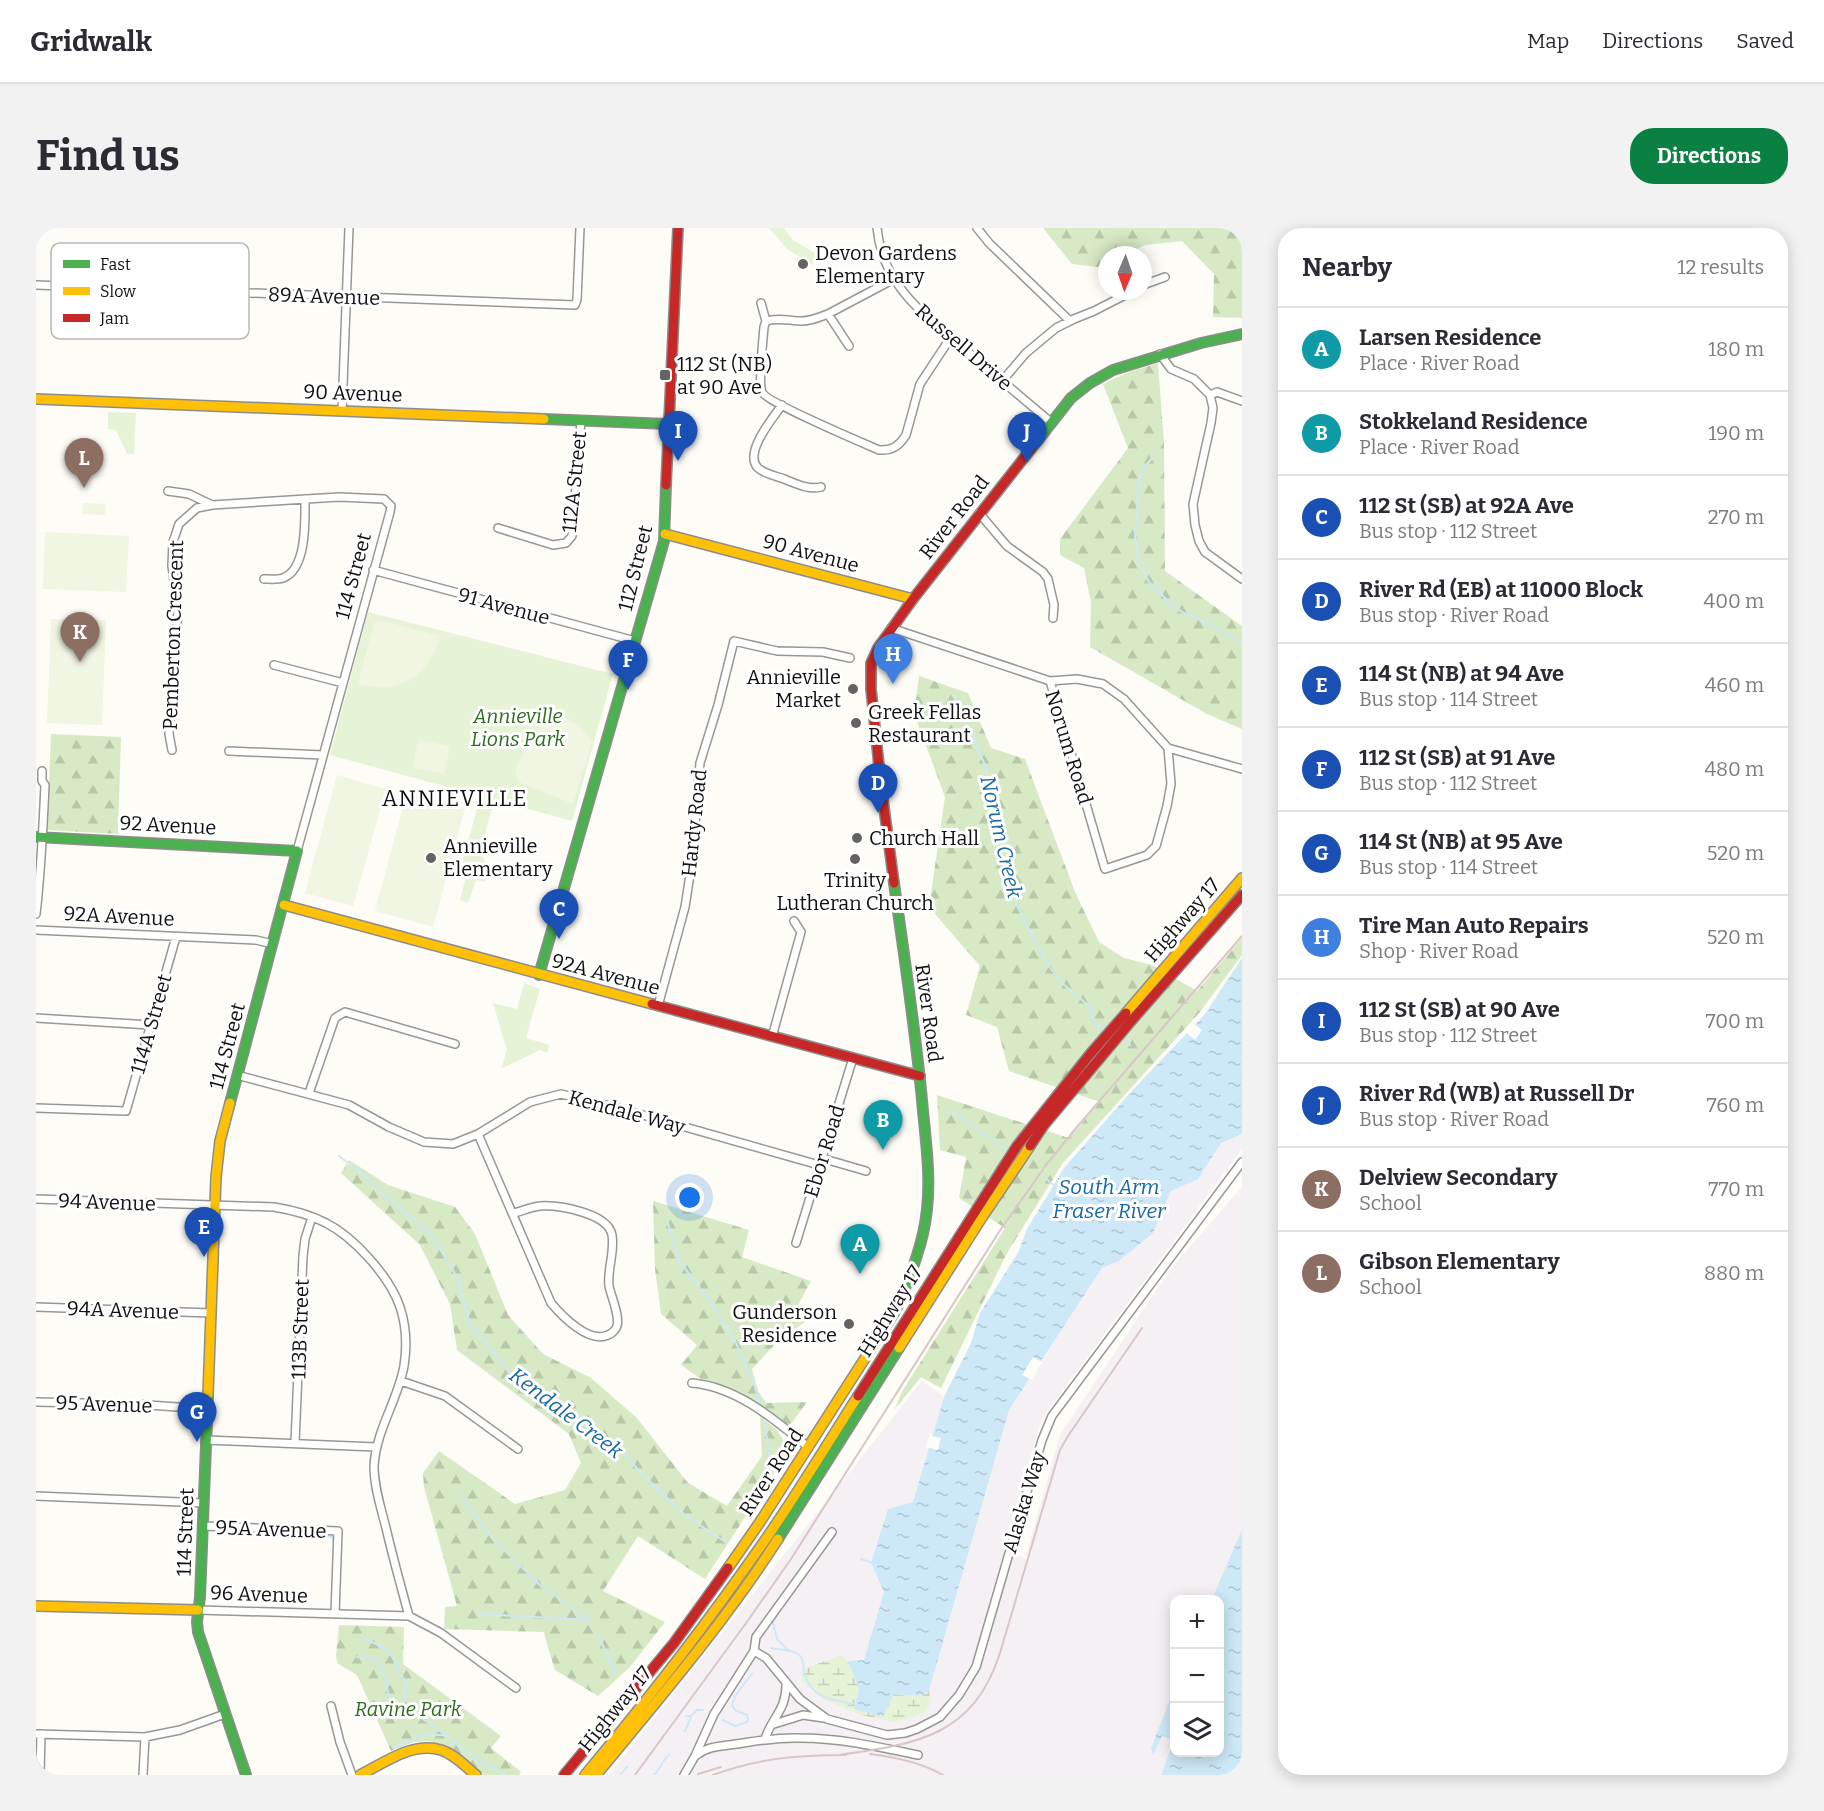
<!DOCTYPE html>
<meta charset="utf-8">
<style>
body{margin:0;font-family:Bitter,serif;background:#f2f2f3;color:#2b2b33}
.controls{position:absolute;right:18px;bottom:18px;display:grid;overflow:hidden;border-radius:12px;box-shadow:0 3px 15px #0003}
.controls button{width:54px;height:54px;display:grid;place-items:center;padding:0;border:0;border-bottom:2px solid #e1e1e2;background:#fff;color:#2b2b33;font:30px sans-serif}
.compass{position:absolute;left:1062px;top:18px;width:54px;height:54px;border-radius:50%;background:#fff;box-shadow:0 3px 15px #0003;rotate:182deg}
.you{position:absolute;left:654px;top:970px;width:21px;height:21px;margin:-15px;border:4px solid #fff;border-radius:50%;background:#1a73e8;box-shadow:0 0 0 9px #1a73e833}
.badge{display:grid;place-items:center;width:39px;height:39px;border-radius:50%;background:#0b8043;color:#fff;font-size:20px;font-weight:700}
.pin{position:absolute;translate:-50% -50px;filter:drop-shadow(0 2px 3px #0008)}
.pin::after{content:'';position:absolute;top:32px;width:21px;height:18px;background:inherit;clip-path:polygon(0 0,100% 0,50% 100%)}
.list{margin:0;padding:0;list-style:none}
h2{display:flex;justify-content:space-between;align-items:center;height:78px;margin:0;padding:0 24px;font-size:26px}
h2 small{font-size:20px;font-weight:400;color:#7c7c81}
.list li{display:grid;grid-template-columns:39px 1fr auto;gap:18px;align-items:center;box-sizing:border-box;height:84px;padding:0 24px;border-top:2px solid #e1e1e2}
.list b{display:block;font-size:22px;white-space:nowrap}
.list p{margin:0;font-size:20px;white-space:nowrap;color:#7c7c81}
.list em{font-size:20px;font-style:normal;color:#7c7c81}
.icon{flex:none;width:33px;height:33px;fill:none;stroke:currentColor;stroke-width:2;stroke-linecap:round;stroke-linejoin:round}
.map{position:relative;flex:none;width:1206px;height:1547px;overflow:hidden;border-radius:24px}
header{display:flex;align-items:center;gap:36px;box-sizing:border-box;height:84px;padding:0 30px;background:#fff;border-bottom:2px solid #e1e1e2}
header strong{font-size:28px}
nav{display:flex;gap:33px;margin-inline-start:auto;font-size:21px}
.intro{display:flex;align-items:center;justify-content:space-between;box-sizing:border-box;height:144px;padding:0 36px}
h1{margin:0;font-size:42px}
.button{padding:15px 27px;border-radius:24px;background:#0b8043;color:#fff;font-size:21px;font-weight:700}
main{display:flex;gap:36px;padding:0 36px}
aside{flex:1;background:#fff;border-radius:24px;box-shadow:0 3px 15px #0003}
.map>svg:first-child{display:block}
.industrial{fill:#f5f0f3}
.grass{fill:#e7f3d7}
.forest{fill:url(#forest-firs)}
.wetland{fill:url(#wetland-marsh)}
.pitch{fill:#f0f6e1}
.water{fill:url(#water-ripples)}
.pier{fill:#fdfcf7}
.lines{fill:none;stroke-linecap:round;stroke-linejoin:round}
.stream{stroke:#cde8f7;stroke-width:2}
.street-casing{stroke:#979795;stroke-width:10}
.fast-casing{stroke:#8e8d8b;stroke-width:12}
.slow-casing{stroke:#8e8d8b;stroke-width:12}
.jam-casing{stroke:#8e8d8b;stroke-width:12}
.street{stroke:#fffffe;stroke-width:7}
.fast{stroke:#4caf50;stroke-width:9}
.slow{stroke:#ffc107;stroke-width:9}
.jam{stroke:#c62828;stroke-width:9}
.rail{stroke:#d9c6c7;stroke-width:2}
.poi-dot{fill:#646362;stroke:#fff;stroke-width:2}
.labels{text-anchor:middle;dominant-baseline:central;stroke-width:6;stroke-linejoin:round;paint-order:stroke}
.poi-label{font-size:20px;fill:#111;stroke:#fff;text-anchor:start}
.street-label{font-size:20px;fill:#111;stroke:#fff}
.park-label{font-size:20px;font-style:italic;fill:#2f6b1f;stroke:#fff}
.water-label{font-size:21px;font-style:italic;fill:#1768a6;stroke:#fff}
.quarter-label{font-size:22px;letter-spacing:1.5px;fill:#111;stroke:#fff}
.key{fill:#fff;stroke:#b8b8b8;stroke-width:1.5}
.key-label{font-size:16px;fill:#111}
</style>
<header>
<strong>Gridwalk</strong>
<nav><a>Map</a><a>Directions</a><a>Saved</a></nav>
</header>
<div class="intro"><h1>Find us</h1><a class="button">Directions</a></div>
<main>
<div class="map">
<svg width="1206" height="1547" viewBox="0 0 1206 1547">
<defs>
<pattern id="forest-firs" width="22" height="20" patternUnits="userSpaceOnUse" patternTransform="scale(1.5)"><rect width="22" height="20" fill="#d8eac5"/><path d="M5 1l3.5 6h-7zM16 11l3.5 6h-7z" fill="#b8c8a8"/></pattern>
<pattern id="wetland-marsh" width="20" height="14" patternUnits="userSpaceOnUse" patternTransform="scale(1.5)"><rect width="20" height="14" fill="#e7f3d7"/><path d="M1 5h8M5 5V1M11 12h8M15 12V8" fill="none" stroke="#c5cfb8"/></pattern>
<pattern id="water-ripples" width="26" height="14" patternUnits="userSpaceOnUse" patternTransform="scale(1.5)"><rect width="26" height="14" fill="#cde8f7"/><path d="M2 4q2-2 4 0t4 0M15 11q2-2 4 0t4 0" fill="none" stroke="#afc6d3"/></pattern>
</defs>
<rect width="100%" height="100%" fill="#fdfcf7"/>
<!-- industrial -->
<path class="industrial" d="M1206,906V921L1006,1190L968,1320L994,1333V1330L990,1328L1024,1207L1117,1067L1140,1035L1206,959V1301L1176,1371L1138,1372V1461L1115,1520L1125,1508L1138,1512L1125,1547H573L886,1153L908,1169L877,1274L835,1335L848,1364L828,1432L812,1433L823,1461L818,1481L893,1463L973,1182L1066,1040L1083,1033L1117,1005L1135,963L1162,951L1185,915Z"/>
<!-- grass -->
<path class="grass" d="M733,0H748L757,12L782,27L776,37L751,21Z
M72,184L100,185L98,226H91L80,202L72,201Z
M332,384L577,446L536,593L294,527Z
M442,577L456,580L444,625L454,640L449,654L440,652L432,675L424,672L430,649L423,647Z
M488,755L504,761L490,810L513,817L511,825L504,822L465,841L471,822L457,775L481,781Z"/>
<!-- forest -->
<path class="forest" d="M1007,0H1206V90L1177,89L1178,46L1146,13L1109,17L1088,27H1071V35L1062,39L1036,36Z
M1122,135L1128,214L1129,343L1206,398V501L1171,486L1054,419L1055,374L1048,340L1024,327V311L1092,220L1067,156L1093,144Z
M883,448L932,465L955,520L989,531L1039,664L1063,714L1088,730L1116,737L1161,763L1206,710V727L1164,784L1027,935L971,1025L905,1160L885,1149L858,1182L867,1162L969,1000L923,970L930,929L904,922L901,867L1033,910L1064,874L973,843L961,799L930,787L944,738L893,679L909,569L878,485Z
M15,506L85,509L82,606L11,602Z
M313,932L352,957L419,979L439,1006L472,1087L507,1126L555,1150L600,1189L652,1255L691,1278L726,1228L724,1188L740,1201L753,1221L669,1351L602,1308L567,1363L629,1394L594,1439L562,1468L519,1442L510,1413L508,1404L408,1401L409,1379L421,1378L388,1259L387,1245L403,1223L479,1276L529,1262L545,1235L533,1206L421,1122L414,1076L384,1017L305,945Z
M617,973L713,1002L706,1029L775,1053L760,1081L772,1092L745,1110L716,1141L722,1163L730,1175L771,1174L752,1200L730,1181L665,1151L645,1137L661,1117L625,1086L619,1041Z
M303,1397L368,1399L367,1436L465,1508L455,1520L485,1544L483,1547H448L418,1525L393,1513L378,1514L355,1523L321,1447L301,1435L300,1428Z"/>
<!-- wetland -->
<path class="wetland" d="M805,1427L812,1433L823,1461L818,1481L858,1466L883,1468L893,1463L895,1474L889,1485L858,1494L825,1487L787,1471L765,1452L768,1441Z"/>
<!-- pitch -->
<path class="pitch" d="M47,275L70,276L69,287L46,286Z
M9,304L93,308L90,364L7,361Z
M15,391L70,392L66,497L11,495Z
M343,392L404,408C393,449 364,467 322,456L338,395Z
M513,486C532,487 545,499 556,513L537,576L483,554L479,542L493,513Z
M382,512L398,515L395,528L398,515L414,518L408,546L377,540Z
M301,547L350,561L317,678L269,665Z
M371,564L429,580L397,699L339,683Z"/>
<!-- water -->
<path class="water" d="M1206,730V906L1185,915L1162,951L1135,963L1117,1005L1083,1033L1066,1040L973,1182L893,1463L883,1468L858,1466L847,1489L818,1481L823,1461L812,1433L828,1432L848,1364L835,1335L852,1281L877,1274L908,1169L935,1115L944,1085L982,1025L991,1001L1028,940L1092,867L1169,786Z
M1206,1301V1547H1125L1138,1512L1126,1508L1117,1527L1115,1520L1138,1461V1524H1184V1372L1176,1371Z"/>
<!-- pier -->
<path class="pier" d="M1157,795L1166,802L1159,812L1149,804Z
M997,1129L1006,1134L996,1152L986,1147Z
M894,1205L896,1206V1208L905,1210L902,1222L890,1219Z"/>
<g class="lines">
<!-- stream -->
<path class="stream" d="M1117,229L1106,242L1103,256L1099,306L1102,333L1113,354L1134,375L1146,384L1167,393L1206,415
M920,469L948,535L972,619L980,676L1012,737L1026,755L1052,777L1059,796L1070,802
M1085,812L1094,817
M915,883L972,923
M303,928L325,945L396,1008L421,1049L434,1096L470,1140L509,1171L523,1178L574,1214L590,1227L603,1243L650,1288L691,1315
M1009,950L1019,958
M631,993L644,1034L671,1069L700,1115L717,1153L725,1179
M727,1188L733,1222L734,1264
M426,1268L456,1310L506,1359L554,1392
M188,1305L296,1309L298,1314
M825,1331L837,1335
M296,1373L298,1323
M442,1386L554,1392
M737,1394L741,1411L752,1422
M562,1407L580,1446
M326,1410L345,1418L356,1428L363,1444L371,1455L368,1469L376,1483
M735,1420C743,1422 759,1421 765,1429C769,1434 766,1442 769,1448C777,1471 798,1472 819,1476
M321,1429C327,1430 336,1429 341,1432C348,1438 352,1465 354,1475L376,1483L441,1530L469,1547
M650,1488H655L661,1482H667
M687,1492L699,1498L711,1494L712,1492L711,1487L699,1482L696,1477L699,1468L716,1445
M649,1503L655,1489
M358,1520L386,1507H408
M584,1547L591,1539
M618,1547C624,1541 626,1533 633,1527"/>
<defs>
<path id="street" d="M841,0C843,18 849,37 859,52C875,78 901,97 924,117C954,143 985,169 1016,195
M941,0L953,15L1034,93
M858,51L792,86C784,89 775,93 766,93C754,93 743,89 730,93L728,99C727,112 722,155 726,164C730,174 827,215 843,222C856,223 863,218 870,207L884,156L915,109
M0,57L539,77L541,72L544,0
M1107,57L1129,49
M725,75L730,93
M792,86L813,118
M1124,126L1135,141L1158,151L1174,167L1177,180L1175,195L1157,276L1159,297L1163,313L1169,324L1206,351
M966,153L990,125L1020,100L1038,91L1058,83L1097,63
M1174,167L1181,164L1206,173
M746,177C737,190 707,225 722,240C729,246 740,248 748,251C761,256 772,262 785,259
M306,183L313,0
M132,263L153,266L176,277
M943,285L971,318L1007,344L1012,351L1018,377L1017,390
M462,300L517,317L530,315L536,308L545,193
M337,342L599,413
M228,351C233,351 241,352 247,350C271,341 269,293 269,271
M855,400L1014,453L1041,451L1067,456L1088,471L1132,520L1135,556L1131,578L1120,618L1111,627L1069,641L1014,453
M238,437L307,455
M1132,520L1206,541
M136,522L133,506L142,381L136,338L137,314L143,296L161,280L176,277L303,269L348,271L355,278L354,284L261,623
M193,523L287,527
M0,686C5,643 7,601 9,557L6,553V543
M0,702L220,712L237,716
M622,778L649,679L656,634L664,535L682,477L698,413L741,423L787,424L814,430
M0,790L114,797
M736,809L765,704L758,693
M201,847L313,877L353,899L388,914L417,916L442,906L494,874L525,866L582,880L783,937L792,932L830,943
M273,865L299,790L309,784L419,816
M0,880L90,883L140,709
M442,906L515,1075C526,1088 553,1116 572,1107C575,1106 580,1102 581,1098C584,1088 575,1068 573,1058C571,1041 579,1024 576,1007C572,985 523,977 504,978C495,979 486,983 478,985
M0,971L238,979C256,982 273,986 290,995C318,1009 354,1049 364,1079C370,1097 371,1119 368,1138C362,1172 340,1202 338,1238C338,1259 345,1280 350,1300C357,1330 365,1359 373,1388
M760,1015L817,830
M0,1079L175,1085
M365,1153L409,1168L482,1221
M656,1155C701,1159 738,1191 772,1219
M0,1174L97,1176L171,1181
M170,1212L340,1219
M259,1215L267,1028L269,1011L276,989
M0,1268L168,1275
M167,1298L302,1303L299,1386
M162,1382L373,1388L405,1405L480,1460
M718,1423L730,1430L764,1471L791,1491L851,1507L869,1505L881,1501L904,1489L923,1467L940,1439L1006,1212L1016,1188L1206,934
M295,1478L304,1514L316,1547
M738,1496L767,1487L788,1490
M0,1506L109,1509L144,1502L189,1486
M729,1511C736,1488 751,1483 750,1454
M661,1527C672,1518 686,1518 700,1516C721,1513 742,1509 764,1510C804,1510 843,1519 882,1527
M4,1547L5,1506
M107,1547L109,1509
M648,1547L659,1528L678,1486L718,1423L720,1409L796,1304"/>
<path id="fast" d="M508,191L632,196
M1002,212L1035,170L1054,155L1077,142L1165,115L1206,106
M0,609L261,623L194,875
M858,655C868,727 879,799 886,872C889,908 895,945 891,981C888,1014 875,1046 862,1077
M503,747L628,313L630,257
M172,1167L164,1369L161,1394L162,1404L210,1547
M742,1311L863,1120"/>
<path id="slow" d="M0,171L508,191
M629,306L877,371
M248,677L616,776
M1090,785L1206,650
M863,1120L943,994L994,918
M172,1167L180,949L184,913L194,875
M692,1340L724,1294L858,1085L862,1077
M0,1378L162,1382
M324,1547C348,1535 377,1513 405,1522C418,1526 429,1538 440,1547
M549,1547C611,1473 670,1397 725,1318C759,1270 790,1218 822,1168
M560,1547C623,1471 688,1395 742,1311"/>
<path id="jam" d="M630,257L642,0
M858,655L845,557L835,461V435L842,420L877,371L1002,212
M616,776L884,848
M994,918L1008,897L1096,792L1206,667
M822,1168L981,918L1055,825L1090,785
M528,1547L638,1415L692,1340"/>
</defs>
<!-- street casing -->
<use href="#street" class="street-casing"/>
<!-- fast casing -->
<use href="#fast" class="fast-casing"/>
<!-- slow casing -->
<use href="#slow" class="slow-casing"/>
<!-- jam casing -->
<use href="#jam" class="jam-casing"/>
<!-- street -->
<use href="#street" class="street"/>
<!-- fast -->
<use href="#fast" class="fast"/>
<!-- slow -->
<use href="#slow" class="slow"/>
<!-- jam -->
<use href="#jam" class="jam"/>
<!-- rail -->
<path class="rail" d="M834,1526C860,1529 884,1534 907,1547
M803,1527C882,1516 937,1508 964,1425L1024,1222L1032,1208L1106,1100
M662,1546L685,1539
M599,1547L713,1391L755,1331L963,1004L1010,937L1041,899L1206,708
M677,1547C723,1530 762,1527 810,1527"/>
</g>
<!-- markers -->
<g class="poi-dot">
<circle cx="767" cy="36" r="6"/>
<rect x="623" y="141" width="12" height="12" rx="3"/>
<circle cx="817" cy="461" r="6"/>
<circle cx="820" cy="495" r="6"/>
<circle cx="821" cy="610" r="6"/>
<circle cx="395" cy="630" r="6"/>
<circle cx="819" cy="631" r="6"/>
<circle cx="813" cy="1096" r="6"/>
</g>
<g class="labels">
<!-- poi labels -->
<g class="poi-label">
<text x="779" y="25">Devon Gardens<tspan x="779" dy="23">Elementary</tspan></text>
<text x="641" y="136">112 St (NB)<tspan x="641" dy="23">at 90 Ave</tspan></text>
<text x="805" y="449" text-anchor="end">Annieville<tspan x="805" dy="23">Market</tspan></text>
<text x="832" y="484">Greek Fellas<tspan x="832" dy="23">Restaurant</tspan></text>
<text x="833" y="610">Church Hall</text>
<text x="407" y="618">Annieville<tspan x="407" dy="23">Elementary</tspan></text>
<text x="819" y="652" text-anchor="middle">Trinity<tspan x="819" dy="23">Lutheran Church</tspan></text>
<text x="801" y="1084" text-anchor="end">Gunderson<tspan x="801" dy="23">Residence</tspan></text>
</g>
<!-- street labels -->
<g class="street-label">
<text transform="translate(288 68) rotate(2)">89A Avenue</text>
<text transform="translate(928 119) rotate(41)">Russell Drive</text>
<text transform="translate(317 165) rotate(2)">90 Avenue</text>
<text transform="translate(538 254) rotate(-84)">112A Street</text>
<text transform="translate(918 289) rotate(-52)">River Road</text>
<text transform="translate(775 325) rotate(15)">90 Avenue</text>
<text transform="translate(599 340) rotate(-76)">112 Street</text>
<text transform="translate(317 348) rotate(-75)">114 Street</text>
<text transform="translate(468 378) rotate(15)">91 Avenue</text>
<text transform="translate(137 407) rotate(-88)">Pemberton Crescent</text>
<text transform="translate(1033 519) rotate(73)">Norum Road</text>
<text transform="translate(658 595) rotate(-84)">Hardy Road</text>
<text transform="translate(132 597) rotate(3)">92 Avenue</text>
<text transform="translate(83 688) rotate(3)">92A Avenue</text>
<text transform="translate(1146 692) rotate(-49)">Highway 17</text>
<text transform="translate(570 746) rotate(15)">92A Avenue</text>
<text transform="translate(893 785) rotate(82)">River Road</text>
<text transform="translate(115 796) rotate(-74)">114A Street</text>
<text transform="translate(191 818) rotate(-75)">114 Street</text>
<text transform="translate(591 884) rotate(15)">Kendale Way</text>
<text transform="translate(788 923) rotate(-73)">Ebor Road</text>
<text transform="translate(71 974) rotate(2)">94 Avenue</text>
<text transform="translate(87 1082) rotate(2)">94A Avenue</text>
<text transform="translate(854 1083) rotate(-58)">Highway 17</text>
<text transform="translate(264 1101) rotate(-88)">113B Street</text>
<text transform="translate(68 1176) rotate(2)">95 Avenue</text>
<text transform="translate(735 1244) rotate(-57)">River Road</text>
<text transform="translate(988 1274) rotate(-73)">Alaska Way</text>
<text transform="translate(235 1301) rotate(2)">95A Avenue</text>
<text transform="translate(149 1304) rotate(-88)">114 Street</text>
<text transform="translate(223 1366) rotate(2)">96 Avenue</text>
<text transform="translate(579 1481) rotate(-51)">Highway 17</text>
</g>
<!-- park labels -->
<g class="park-label">
<text x="482" y="488">Annieville<tspan x="482" dy="23">Lions Park</tspan></text>
<text x="372" y="1481">Ravine Park</text>
</g>
<!-- water labels -->
<g class="water-label">
<text transform="translate(965 609) rotate(77)">Norum Creek</text>
<text x="1073" y="959">South Arm<tspan x="1073" dy="24">Fraser River</tspan></text>
<text transform="translate(530 1185) rotate(37)">Kendale Creek</text>
</g>
<!-- quarter labels -->
<g class="quarter-label">
<text x="419" y="570">ANNIEVILLE</text>
</g>
</g>
<!-- legend -->
<rect x="15" y="15" width="198" height="96" rx="9" class="key"/>
<rect x="27" y="32" width="27" height="8" fill="#4caf50"/>
<rect x="27" y="59" width="27" height="8" fill="#ffc107"/>
<rect x="27" y="86" width="27" height="8" fill="#c62828"/>
<g class="key-label">
<text x="64" y="42">Fast</text>
<text x="64" y="69">Slow</text>
<text x="64" y="96">Jam</text>
</g>
</svg>
<div class="controls">
<button>+</button>
<button>−</button>
<button><svg class="icon" aria-label="layers" viewBox="0 0 24 24"><path d="M12 4l9 5-9 5-9-5zM3 14l9 5 9-5"/></svg></button>
</div>
<svg class="compass" viewBox="-18 -18 36 36"><path d="M0-13l5 13h-10z" fill="#e53935"/><path d="M0 13l5-13h-10z" fill="#7c7c81"/></svg>
<div class="you"></div>
<div class="pin badge" style="left:824px;top:1046px;background:#0f9aa8">A</div>
<div class="pin badge" style="left:847px;top:922px;background:#0f9aa8">B</div>
<div class="pin badge" style="left:523px;top:711px;background:#1a4fb4">C</div>
<div class="pin badge" style="left:842px;top:585px;background:#1a4fb4">D</div>
<div class="pin badge" style="left:168px;top:1029px;background:#1a4fb4">E</div>
<div class="pin badge" style="left:592px;top:462px;background:#1a4fb4">F</div>
<div class="pin badge" style="left:161px;top:1214px;background:#1a4fb4">G</div>
<div class="pin badge" style="left:857px;top:456px;background:#3f7fe0">H</div>
<div class="pin badge" style="left:642px;top:233px;background:#1a4fb4">I</div>
<div class="pin badge" style="left:991px;top:234px;background:#1a4fb4">J</div>
<div class="pin badge" style="left:44px;top:434px;background:#8d6e63">K</div>
<div class="pin badge" style="left:48px;top:260px;background:#8d6e63">L</div>
</div>
<aside>
<h2>Nearby<small>12 results</small></h2>
<ul class="list">
<li><span class="badge" style="background:#0f9aa8">A</span><div><b>Larsen Residence</b><p>Place · River Road</p></div><em>180 m</em></li>
<li><span class="badge" style="background:#0f9aa8">B</span><div><b>Stokkeland Residence</b><p>Place · River Road</p></div><em>190 m</em></li>
<li><span class="badge" style="background:#1a4fb4">C</span><div><b>112 St (SB) at 92A Ave</b><p>Bus stop · 112 Street</p></div><em>270 m</em></li>
<li><span class="badge" style="background:#1a4fb4">D</span><div><b>River Rd (EB) at 11000 Block</b><p>Bus stop · River Road</p></div><em>400 m</em></li>
<li><span class="badge" style="background:#1a4fb4">E</span><div><b>114 St (NB) at 94 Ave</b><p>Bus stop · 114 Street</p></div><em>460 m</em></li>
<li><span class="badge" style="background:#1a4fb4">F</span><div><b>112 St (SB) at 91 Ave</b><p>Bus stop · 112 Street</p></div><em>480 m</em></li>
<li><span class="badge" style="background:#1a4fb4">G</span><div><b>114 St (NB) at 95 Ave</b><p>Bus stop · 114 Street</p></div><em>520 m</em></li>
<li><span class="badge" style="background:#3f7fe0">H</span><div><b>Tire Man Auto Repairs</b><p>Shop · River Road</p></div><em>520 m</em></li>
<li><span class="badge" style="background:#1a4fb4">I</span><div><b>112 St (SB) at 90 Ave</b><p>Bus stop · 112 Street</p></div><em>700 m</em></li>
<li><span class="badge" style="background:#1a4fb4">J</span><div><b>River Rd (WB) at Russell Dr</b><p>Bus stop · River Road</p></div><em>760 m</em></li>
<li><span class="badge" style="background:#8d6e63">K</span><div><b>Delview Secondary</b><p>School</p></div><em>770 m</em></li>
<li><span class="badge" style="background:#8d6e63">L</span><div><b>Gibson Elementary</b><p>School</p></div><em>880 m</em></li>
</ul>
</aside>
</main>
